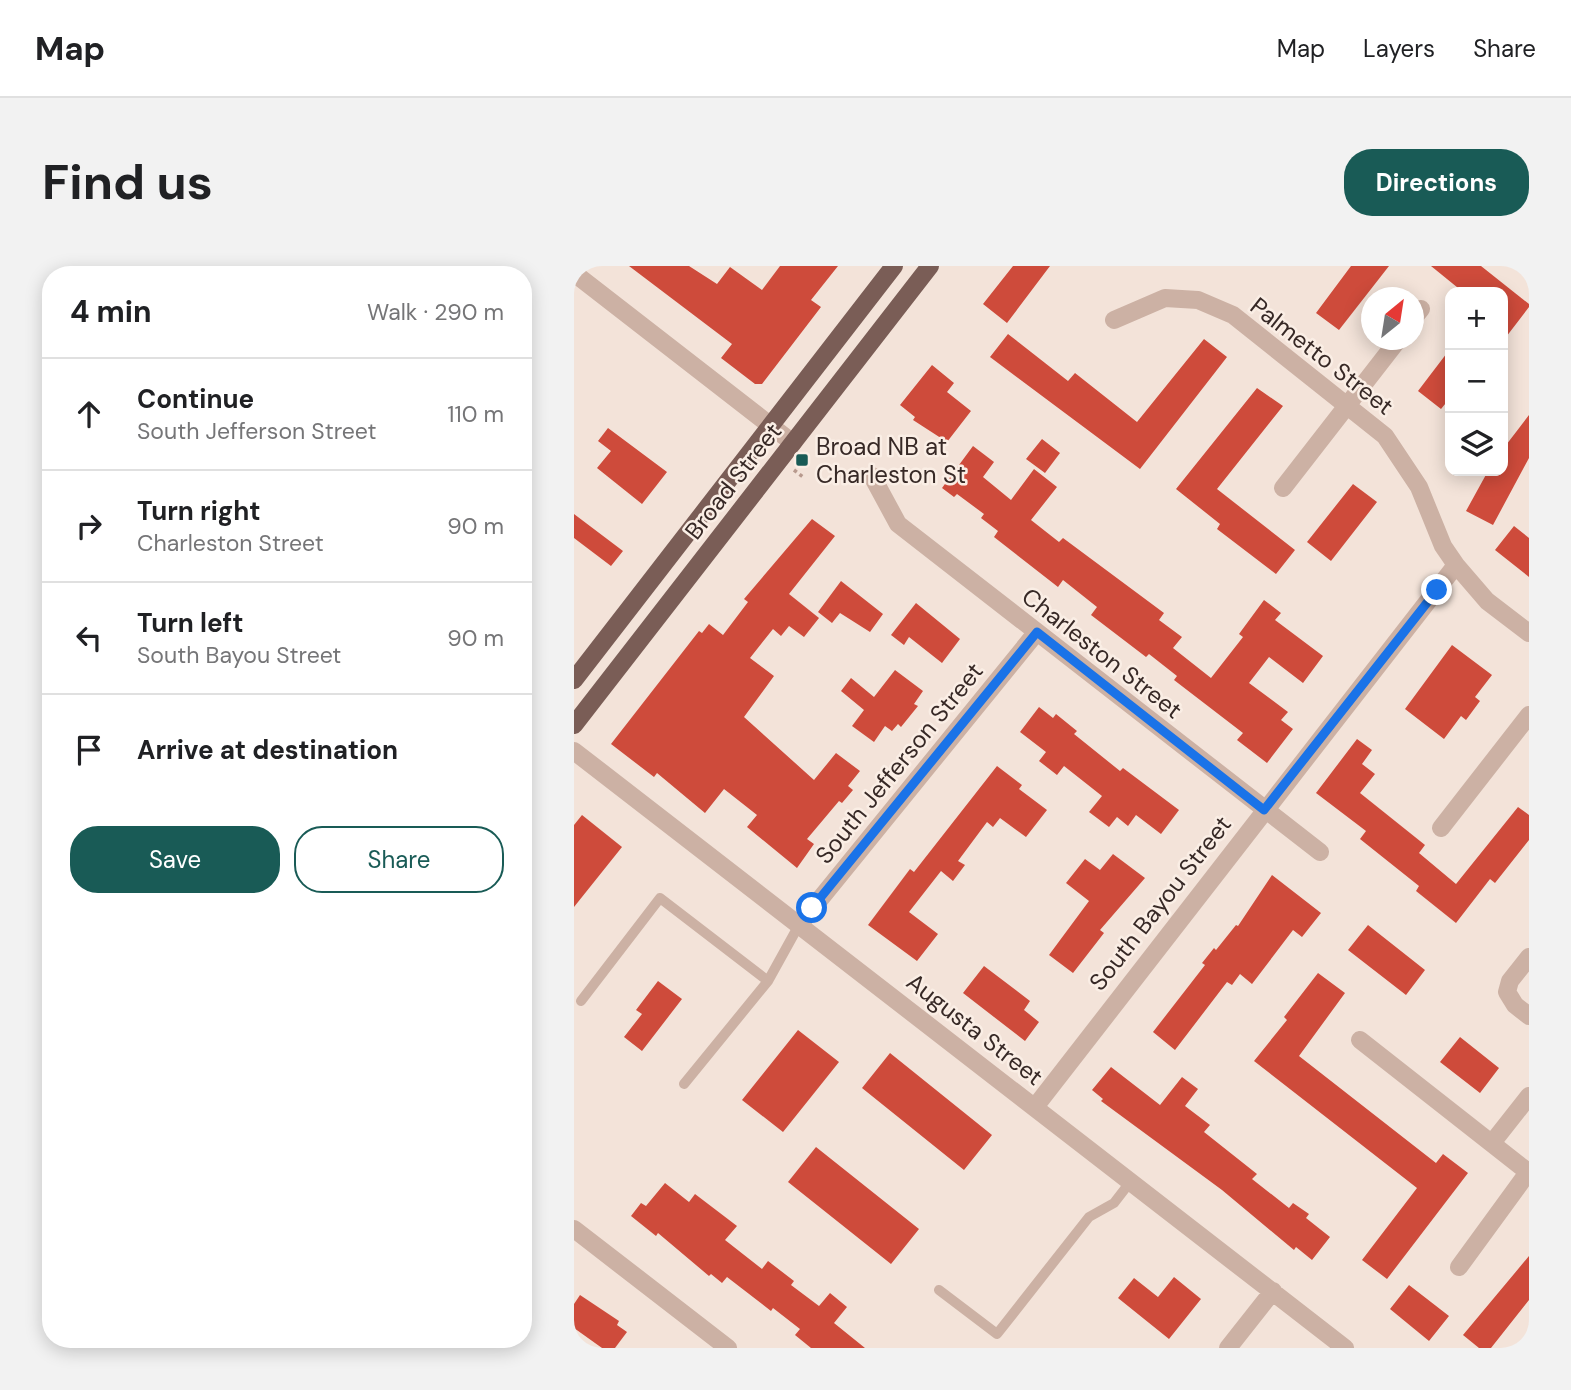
<!DOCTYPE html>
<meta charset="utf-8">
<style>
body{margin:0;font-family:"DM Sans",sans-serif;background:#f2f2f2;color:#202124}
.controls{position:absolute;right:21px;top:21px;display:grid;overflow:hidden;border-radius:14px;box-shadow:0 4px 18px #0003}
.controls button{width:63px;height:63px;display:grid;place-items:center;padding:0;border:0;border-bottom:2px solid #e0e0e0;background:#fff;color:#202124;font:35px sans-serif}
.compass{position:absolute;left:787px;top:21px;width:63px;height:63px;border-radius:50%;background:#fff;box-shadow:0 4px 18px #0003;rotate:30deg}
.stop{position:absolute;width:21px;height:21px;margin:-16px;border:5px solid #1a73e8;border-radius:50%;background:#fff}
.stop.end{background:#1a73e8;border-color:#fff;box-shadow:0 2px 7px #0008}
.list{margin:0;padding:0;list-style:none}
h2{display:flex;justify-content:space-between;align-items:center;height:91px;margin:0;padding:0 28px;font-size:30px}
h2 small{font-size:23px;font-weight:400;color:#757577}
.list li{display:grid;grid-template-columns:46px 1fr auto;gap:21px;align-items:center;box-sizing:border-box;height:112px;padding:0 28px;border-top:2px solid #e0e0e0}
.list b{display:block;font-size:26px;white-space:nowrap}
.list p{margin:0;font-size:23px;white-space:nowrap;color:#757577}
.list em{font-size:23px;font-style:normal;color:#757577}
.actions{display:flex;gap:14px;padding:21px 28px}
.actions a{flex:1;padding:16px 0;border:2px solid #195b56;border-radius:28px;text-align:center;font-size:24px;color:#195b56}
.actions .main{background:#195b56;color:#fff}
.icon{flex:none;width:38px;height:38px;fill:none;stroke:currentColor;stroke-width:2;stroke-linecap:round;stroke-linejoin:round}
.map{position:relative;flex:none;width:955px;height:1082px;overflow:hidden;border-radius:28px}
header{display:flex;align-items:center;gap:42px;box-sizing:border-box;height:98px;padding:0 35px;background:#fff;border-bottom:2px solid #e0e0e0}
header strong{font-size:33px}
nav{display:flex;gap:38px;margin-inline-start:auto;font-size:24px}
.intro{display:flex;align-items:center;justify-content:space-between;box-sizing:border-box;height:168px;padding:0 42px}
h1{margin:0;font-size:49px}
.button{padding:18px 32px;border-radius:28px;background:#195b56;color:#fff;font-size:24px;font-weight:700}
main{display:flex;gap:42px;padding:0 42px}
aside{flex:1;background:#fff;border-radius:28px;box-shadow:0 4px 18px #0003}
.map>svg:first-child{display:block}
.building{fill:#ce4b3b}
.lines{fill:none;stroke-linecap:round;stroke-linejoin:round}
.path{stroke:#b89a8e;stroke-width:3.5;stroke-dasharray:3.5 3.5;stroke-linecap:butt}
.service{stroke:#ccb1a4;stroke-width:10}
.minor{stroke:#ccb1a4;stroke-width:18}
.primary{stroke:#7a5d56;stroke-width:18}
.route{stroke:#1a73e8;stroke-width:9}
.poi-dot{fill:#195b56;stroke:#faeee5;stroke-width:2.5}
.labels{text-anchor:middle;dominant-baseline:central;stroke-width:5;stroke-linejoin:round;paint-order:stroke}
.street-label{font-size:24px;fill:#372926;stroke:#faeee5}
.poi-label{font-size:24px;fill:#372926;stroke:#faeee5;text-anchor:start}
</style>
<header>
<strong>Map</strong>
<nav><a>Map</a><a>Layers</a><a>Share</a></nav>
</header>
<div class="intro"><h1>Find us</h1><a class="button">Directions</a></div>
<main>
<aside>
<h2>4 min<small>Walk · 290 m</small></h2>
<ul class="list">
<li><svg class="icon" aria-label="ahead" viewBox="0 0 24 24"><path d="M12 20V5M6 11l6-6 6 6"/></svg><div><b>Continue</b><p>South Jefferson Street</p></div><em>110 m</em></li>
<li><svg class="icon" aria-label="right" viewBox="0 0 24 24"><path d="M7 20v-9h11M14 6l5 5-5 5"/></svg><div><b>Turn right</b><p>Charleston Street</p></div><em>90 m</em></li>
<li><svg class="icon" aria-label="left" viewBox="0 0 24 24"><path d="M17 20v-9H6M10 6l-5 5 5 5"/></svg><div><b>Turn left</b><p>South Bayou Street</p></div><em>90 m</em></li>
<li><svg class="icon" aria-label="arrive" viewBox="0 0 24 24"><path d="M6 21V4h12l-3 4 3 4H6"/></svg><div><b>Arrive at destination</b></div></li>
</ul>
<div class="actions"><a class="main">Save</a><a>Share</a></div>
</aside>
<div class="map">
<svg width="955" height="1082" viewBox="0 0 955 1082">
<rect width="100%" height="100%" fill="#f3e3d9"/>
<!-- building -->
<path class="building" d="M55,0H115L143,18L156,1L188,24L206,0H264L237,34L247,41L188,118H181L147,92L158,78Z
M439,0H476L433,57L409,38Z
M777,0H815L765,64L742,47Z
M857,0H907L955,38V41L929,75V26H889Z
M434,68L494,115L501,107L563,156L630,73L653,91L566,203L416,91Z
M876,83V132L867,143L844,125Z
M358,99L380,117L373,126L397,145L373,176L339,154L341,151L326,139Z
M683,122L709,140L643,223L721,284L702,308L643,263L646,258L602,223Z
M955,149V192L919,259L892,245L914,205H929V183Z
M34,162L93,206L68,238L23,202L37,185L24,175Z
M468,173L486,187L471,207L452,193Z
M399,180L420,196L409,211L437,234L460,203L483,221L457,254L485,276L489,272L590,347L585,354L608,371L599,382L637,412L669,371L665,368L690,334L707,347L701,354L749,390L729,417L695,391L675,417L714,446L707,454L719,463L693,497L663,474L669,467L600,414L603,410L575,388L572,391L517,349L523,341L489,314L484,321L420,271L424,265L407,252L410,248L383,228L380,231L368,222Z
M779,218L803,236L757,295L733,276Z
M0,248L49,285L37,300L0,272Z
M238,253L261,270L215,328L245,352L230,371L215,360L207,370L199,363L176,392L200,410L170,451L240,514L262,487L286,505L274,520L279,524L268,537L265,535L233,573L240,578L223,602L173,561L183,549L150,523L131,547L83,507L80,511L37,478L125,365L128,367L135,358L149,369L174,336L170,333Z
M940,260L955,272V311L921,284Z
M267,315L309,348L296,366L266,347L258,357L244,346Z
M342,337L386,373L368,397L335,371L330,379L317,369Z
M878,379L918,409L901,431L906,435L892,454L887,450L870,473L831,443Z
M321,404L349,425L340,438L344,440L327,461L324,458L318,465L311,460L300,476L278,460L290,444L267,425L277,412L300,431Z
M465,441L479,452L482,448L503,465L500,468L546,505L549,502L605,544L587,568L562,549L554,560L543,551L535,561L515,546L528,530L490,500L483,509L465,495L472,486L446,466Z
M783,473L798,484L788,498L801,508L786,527L851,579L845,587L882,618L944,541L955,549V574L921,617L916,613L882,657L842,625L845,620L786,573L792,565L742,527Z
M423,500L448,519L445,523L473,544L452,571L426,552L419,561L413,556L384,595L391,599L379,615L367,605L335,646L364,668L343,695L294,659L336,603L340,606Z
M8,549L48,581L0,641V559Z
M539,588L571,612L526,664L530,667L499,707L475,689L515,635L492,617L511,593L526,604Z
M698,609L747,647L728,671L719,664L678,718L666,708L658,719L653,716L601,784L579,766L631,699L628,697L640,682L642,684L662,659L664,660Z
M794,659L851,704L832,729L774,684Z
M410,700L456,735L450,744L465,756L451,775L389,727Z
M744,707L771,727L725,790L862,897L869,888L894,907L813,1013L788,994L843,922L680,795L713,754L710,751Z
M84,715L108,733L68,785L50,771L68,748L62,744Z
M224,764L265,796L209,866L168,834Z
M886,771L925,802L906,827L866,796Z
M316,787L418,869L390,904L288,822Z
M537,801L586,839L608,811L624,823L611,840L636,859L630,866L683,908L678,913L715,942L719,937L735,948L732,952L756,971L738,994L722,981L720,984L648,924L527,835L529,833L518,824Z
M242,881L345,963L317,998L214,916Z
M91,917L115,936L121,928L163,960L151,974L188,1003L194,995L220,1015L217,1019L245,1040L256,1027L273,1041L260,1057L291,1082H237L221,1069L226,1063L199,1042L197,1045L153,1011L148,1017L137,1008L135,1010L84,967L82,970L57,950L67,937L72,940Z
M955,990V1034L917,1082H905L889,1069Z
M600,1011L627,1033L595,1073L544,1032L560,1012L584,1031Z
M835,1019L875,1050L855,1075L816,1043Z
M6,1029L45,1055L43,1059L53,1066L41,1082H28L0,1062V1038Z"/>
<g class="lines">
<!-- path -->
<path class="path" d="M220,204L229,211"/>
<!-- service -->
<path class="service" d="M7,735L86,632L194,715
M110,818L194,715L225,659
M365,1024L423,1068L515,951L540,937L557,915"/>
<!-- minor -->
<path class="minor" d="M0,7L219,177
M839,53L847,43
M540,54L591,32L624,34L659,49L811,170L845,221L869,280L882,299L913,335L955,367
M298,210L324,258L746,586
M709,222L824,74
M0,485L771,1082
M867,562L955,449
M225,659L462,367
M955,691L936,715L933,726L941,739L955,750
M786,774L954,906
M461,841L882,299
M918,877L955,830
M0,963L154,1082
M885,1001L955,905
M654,1082L699,1025"/>
<!-- primary -->
<path class="primary" d="M0,414L320,0
M0,459L356,0"/>
</g>
<g class="lines">
<!-- route -->
<path class="route" d="M238,642L463,366L690,544L863,324"/>
</g>
<!-- markers -->
<rect class="poi-dot" x="221" y="187" width="14" height="14" rx="3.5"/>
<g class="labels">
<!-- street labels -->
<g class="street-label">
<text transform="translate(748 90) rotate(38)">Palmetto Street</text>
<text transform="translate(159 215) rotate(-52)">Broad Street</text>
<text transform="translate(528 387) rotate(38)">Charleston Street</text>
<text transform="translate(325 497) rotate(-51)">South Jefferson Street</text>
<text transform="translate(586 637) rotate(-52)">South Bayou Street</text>
<text transform="translate(401 763) rotate(38)">Augusta Street</text>
</g>
<!-- poi labels -->
<g class="poi-label">
<text x="242" y="180">Broad NB at<tspan x="242" dy="28">Charleston St</tspan></text>
</g>
</g>
</svg>
<div class="controls">
<button>+</button>
<button>−</button>
<button><svg class="icon" aria-label="layers" viewBox="0 0 24 24"><path d="M12 4l9 5-9 5-9-5zM3 14l9 5 9-5"/></svg></button>
</div>
<svg class="compass" viewBox="-18 -18 36 36"><path d="M0-13l5 13h-10z" fill="#e53935"/><path d="M0 13l5-13h-10z" fill="#757577"/></svg>
<div class="stop" style="left:238px;top:642px"></div>
<div class="stop end" style="left:863px;top:324px"></div>
</div>
</main>
